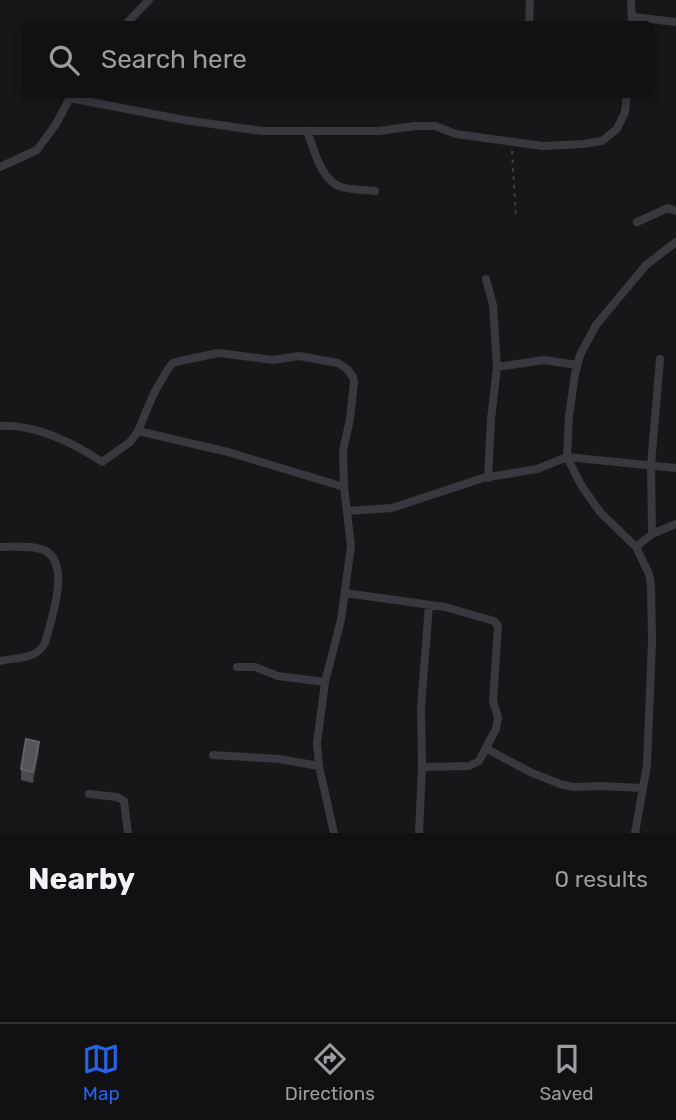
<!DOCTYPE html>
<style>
body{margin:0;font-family:Rubik,sans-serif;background:#1e1f21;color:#f1f3f6}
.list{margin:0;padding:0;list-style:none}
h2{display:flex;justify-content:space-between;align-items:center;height:91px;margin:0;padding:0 28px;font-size:30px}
h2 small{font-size:23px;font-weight:400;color:#9c9da0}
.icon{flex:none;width:38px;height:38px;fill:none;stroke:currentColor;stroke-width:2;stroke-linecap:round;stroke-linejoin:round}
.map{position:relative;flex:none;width:676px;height:833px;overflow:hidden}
.search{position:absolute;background:#111113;box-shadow:0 4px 10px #0003;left:21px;right:21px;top:21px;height:77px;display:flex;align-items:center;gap:18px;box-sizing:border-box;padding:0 24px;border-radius:10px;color:#9c9da0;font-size:26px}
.sheet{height:189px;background:#111113}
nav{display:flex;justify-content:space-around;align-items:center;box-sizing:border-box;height:98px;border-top:2px solid #303133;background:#111113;font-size:19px;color:#9c9da0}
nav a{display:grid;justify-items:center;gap:4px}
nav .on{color:#2563eb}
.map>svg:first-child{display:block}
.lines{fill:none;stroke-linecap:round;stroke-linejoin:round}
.path{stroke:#3d4045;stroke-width:2;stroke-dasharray:3.5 5;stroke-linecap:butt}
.street{stroke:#37393e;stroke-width:8}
.wall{fill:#484a4e}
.shaded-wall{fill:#303134}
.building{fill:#53555a;stroke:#606368;stroke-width:2}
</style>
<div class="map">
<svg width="676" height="833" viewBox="0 0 676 833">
<rect width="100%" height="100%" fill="#171719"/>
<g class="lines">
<!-- path -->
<path class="path" d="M512,151L516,219"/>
<!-- street -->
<path class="street" d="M631,0L632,24
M633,17L676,22
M126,24L149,0
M529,24L530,0
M70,98L184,120L262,131H379L415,126H435L456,134L543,146L583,144L602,141L617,129L625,112L627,94
M307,131C314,149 321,181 341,187C352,190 364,190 375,191
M0,167L37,150L56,124L72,94
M637,222L668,208L676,211
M486,279L493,305L497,367L491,419L488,478
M497,367L544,360L577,365
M0,426C35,424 74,443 102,462L130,442L138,431L154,393L168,369L173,363L180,361L218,353L273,360L299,356L338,363L347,369L353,377L354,382L350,419L343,451L344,487L351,546L341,620L325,682L317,743L319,766L334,833
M138,431L228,452L344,487
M347,511L392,508L483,478L537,469L567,457L676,468
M652,534L651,465L660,359
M0,547C14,547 31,545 44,550C72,563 51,620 45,643C36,660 17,657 0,661
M636,547L652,534L676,524
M345,593L445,607L494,621L498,626L493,701L498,717L496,729L479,761L469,766L422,767
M237,667H255L278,676L325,682
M487,749L530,772L560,784L574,787L600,786L643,788
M213,755L279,759L319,766
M89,794L117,797L124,801L128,833
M419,833L422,767L421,707L429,605
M635,833L647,765L652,641L651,585L649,574L636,547L600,512L581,485L567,457L569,416L575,374L580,355L596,325L646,265L676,242"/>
</g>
<!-- wall -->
<path class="wall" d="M39,752L33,783L21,780V769Z"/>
<!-- shaded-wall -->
<path class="shaded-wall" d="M39,742V752L33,783V772Z"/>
<!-- building -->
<path class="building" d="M26,739L39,742L33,772L21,769Z"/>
</svg>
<div class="search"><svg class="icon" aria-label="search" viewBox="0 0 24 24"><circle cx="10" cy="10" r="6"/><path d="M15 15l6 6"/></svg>Search here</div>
</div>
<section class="sheet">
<h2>Nearby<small>0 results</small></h2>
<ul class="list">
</ul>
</section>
<nav>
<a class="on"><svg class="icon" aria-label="map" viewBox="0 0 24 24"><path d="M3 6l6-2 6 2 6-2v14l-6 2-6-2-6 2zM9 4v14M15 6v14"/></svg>Map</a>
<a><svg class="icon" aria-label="directions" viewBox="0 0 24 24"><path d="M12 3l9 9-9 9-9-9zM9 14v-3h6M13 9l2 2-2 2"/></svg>Directions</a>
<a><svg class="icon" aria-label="saved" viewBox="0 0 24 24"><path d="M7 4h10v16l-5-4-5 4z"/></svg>Saved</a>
</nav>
